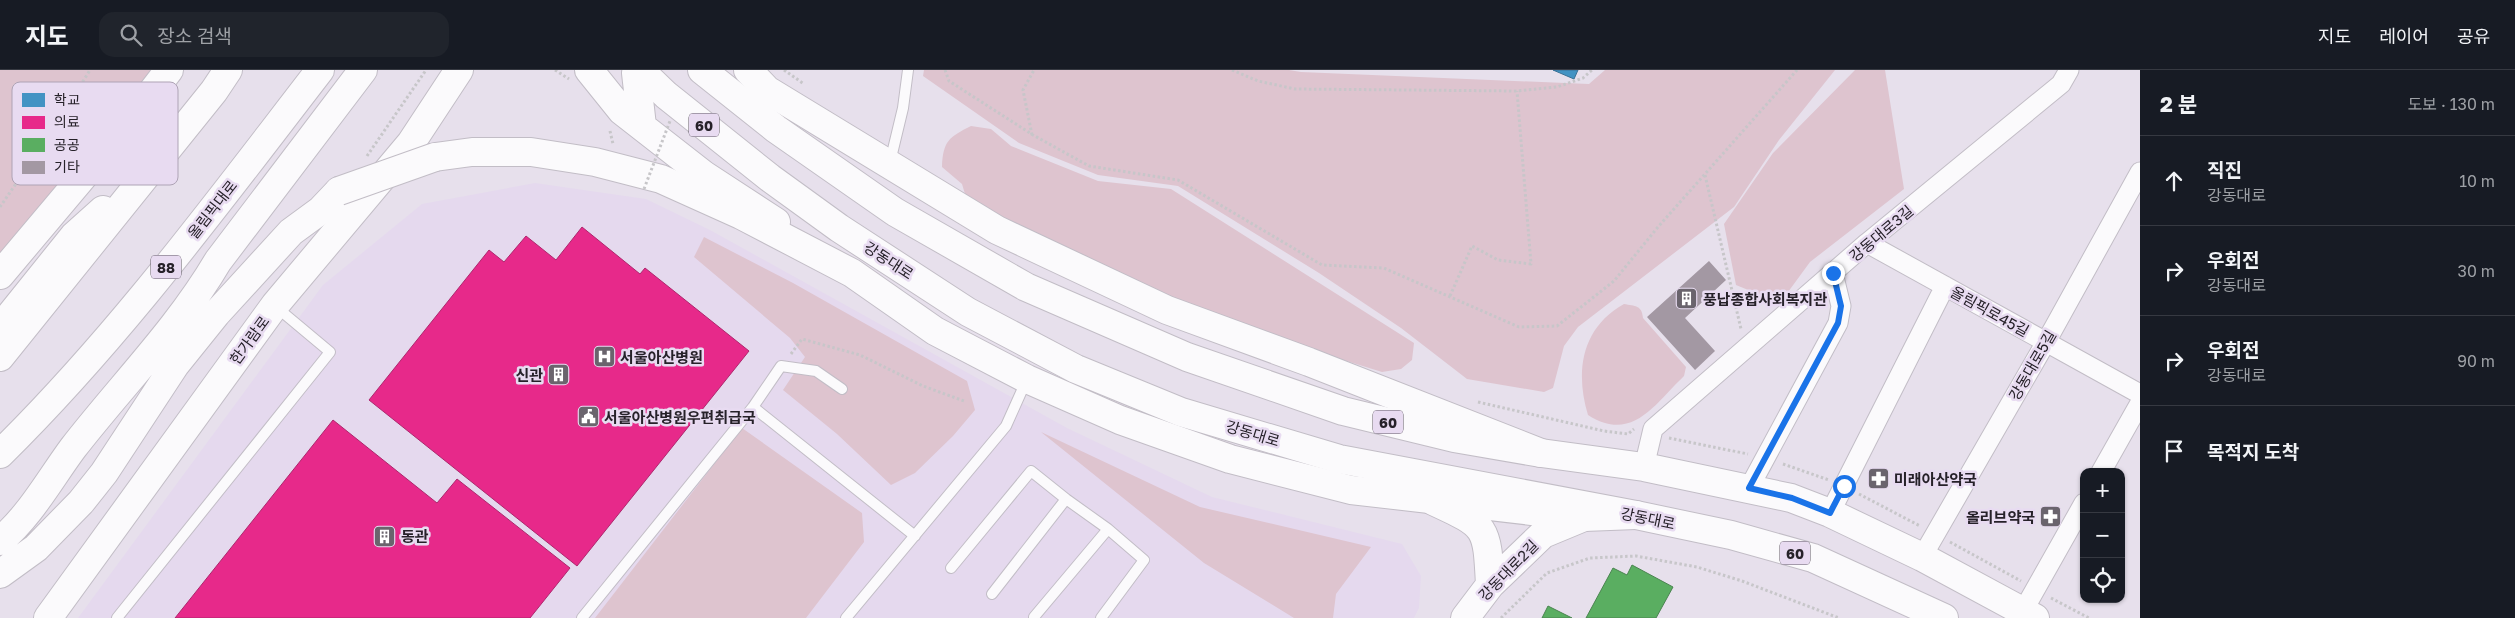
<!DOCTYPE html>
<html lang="ko">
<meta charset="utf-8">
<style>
body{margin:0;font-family:"Golos Text","Noto Sans KR",sans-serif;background:#20242c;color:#f1f3f6}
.controls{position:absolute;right:15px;bottom:15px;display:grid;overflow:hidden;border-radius:10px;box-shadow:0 1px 4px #0004}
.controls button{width:45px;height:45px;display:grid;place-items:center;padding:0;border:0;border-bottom:1px solid #363941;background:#171b24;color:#f1f3f6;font:25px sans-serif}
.stop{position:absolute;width:15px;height:15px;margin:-11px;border:4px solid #1a73e8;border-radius:50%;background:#fff}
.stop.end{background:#1a73e8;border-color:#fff;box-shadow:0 1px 5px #0008}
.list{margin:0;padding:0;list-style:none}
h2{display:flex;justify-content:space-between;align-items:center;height:65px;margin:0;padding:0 20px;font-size:21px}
h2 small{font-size:16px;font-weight:400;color:#9ea1a6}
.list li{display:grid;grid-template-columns:32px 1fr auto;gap:15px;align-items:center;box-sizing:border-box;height:90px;padding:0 20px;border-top:1px solid #363941}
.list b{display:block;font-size:19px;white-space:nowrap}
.list p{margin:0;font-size:16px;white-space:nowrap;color:#9ea1a6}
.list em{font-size:16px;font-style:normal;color:#9ea1a6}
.icon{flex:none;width:28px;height:28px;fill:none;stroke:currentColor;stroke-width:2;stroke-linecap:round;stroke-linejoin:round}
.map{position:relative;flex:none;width:2140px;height:548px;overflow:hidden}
header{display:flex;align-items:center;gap:30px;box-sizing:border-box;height:70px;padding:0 25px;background:#171b24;border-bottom:1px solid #363941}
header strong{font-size:24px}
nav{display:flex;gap:28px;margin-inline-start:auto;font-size:18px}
.search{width:350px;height:45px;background:#20242c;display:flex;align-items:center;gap:12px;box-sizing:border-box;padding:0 18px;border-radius:15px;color:#9ea1a6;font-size:19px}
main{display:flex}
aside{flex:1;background:#171b24}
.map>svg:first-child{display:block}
.built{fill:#e5d9ee}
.green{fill:#dec4cf}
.schools{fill:#4393c3;stroke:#3a7195}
.health{fill:#e7298a;stroke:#ad276d}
.public{fill:#5aae61;stroke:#4a8450}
.building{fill:#a398a3}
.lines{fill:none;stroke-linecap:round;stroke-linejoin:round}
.lane-casing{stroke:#c2bdc6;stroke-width:12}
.street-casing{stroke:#c2bdc6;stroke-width:21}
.secondary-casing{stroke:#c2bdc6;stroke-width:30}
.primary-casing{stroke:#c2bdc6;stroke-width:30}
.highway-casing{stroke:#c2bdc6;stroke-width:30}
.path{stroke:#c7c6c9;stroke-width:3;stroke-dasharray:2.5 2.5;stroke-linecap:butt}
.lane{stroke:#fbfafc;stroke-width:10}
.street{stroke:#fbfafc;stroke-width:19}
.secondary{stroke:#fbfafc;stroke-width:28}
.primary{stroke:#fbfafc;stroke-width:28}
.highway{stroke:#fbfafc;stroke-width:28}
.highway-bridge-casing{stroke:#c2bdc6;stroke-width:30;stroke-linecap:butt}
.path-bridge{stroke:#c7c6c9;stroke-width:3;stroke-dasharray:2.5 2.5;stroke-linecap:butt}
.highway-bridge{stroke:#fbfafc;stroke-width:28}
.route{stroke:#1a73e8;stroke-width:6}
.labels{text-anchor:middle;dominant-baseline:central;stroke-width:5;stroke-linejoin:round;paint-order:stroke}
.shield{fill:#e8dbf1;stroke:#605965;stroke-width:1}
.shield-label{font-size:14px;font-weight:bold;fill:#262129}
.street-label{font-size:15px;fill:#262129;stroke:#e8dbf1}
.poi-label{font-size:15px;font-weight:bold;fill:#262129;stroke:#e8dbf1;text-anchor:start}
.key{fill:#e8dbf1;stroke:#aea3b5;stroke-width:1}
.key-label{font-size:14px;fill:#262129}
</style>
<header>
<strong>지도</strong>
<div class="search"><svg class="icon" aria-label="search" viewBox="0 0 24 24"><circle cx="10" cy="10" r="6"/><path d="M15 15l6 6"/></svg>장소 검색</div>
<nav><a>지도</a><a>레이어</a><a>공유</a></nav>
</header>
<main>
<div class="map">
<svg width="2140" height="548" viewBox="0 0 2140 548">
<rect width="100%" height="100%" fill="#e7e0ec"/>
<!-- built -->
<path class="built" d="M535,113L646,129L710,160L1067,358L1212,427L1402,474L1421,506L1419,538L1414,548H78L323,215L422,134Z"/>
<!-- green -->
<path class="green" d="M0,0H166L0,195Z
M924,0H1289L1301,2L1589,14L1605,0H1835L1779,70L1734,137L1578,257L1564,276L1553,318L1544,322L1467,309L1401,258L1319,203L1178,116L1098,105L1019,73L923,6Z
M1855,0H1885L1904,119L1810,192L1780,233L1736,215L1724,154L1773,83Z
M971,56L991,59L1011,76L1098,111L1171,119L1414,273L1412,290L1401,299L1382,302L1166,235L968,134L962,114L942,97C943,71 949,67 971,56Z
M704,167L793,213L967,311L975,340L953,366L915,403L891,415L837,364L783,320L805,287L790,268L694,187Z
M1624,234C1635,236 1642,235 1643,248L1686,297L1684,306C1654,335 1632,373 1588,345C1575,302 1581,258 1624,234Z
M742,358L862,443L864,472L806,548H595Z
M1041,362L1200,437L1371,477L1336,524L1333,548H1294L1204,493Z"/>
<!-- schools -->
<path class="schools" d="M1553,0H1578L1574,9Z"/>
<!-- health -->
<path class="health" d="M582,157L640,204L645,198L749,281L577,496L369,330L489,180L504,192L526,166L556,190Z
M333,350L437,433L457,409L570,498L530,548H175Z"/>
<!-- public -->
<path class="public" d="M1632,495L1673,517L1656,548H1586L1613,498L1627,505Z
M1548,536L1572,548H1542Z"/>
<!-- building -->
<path class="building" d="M1709,191L1726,210L1685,248L1715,281L1695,300L1647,247Z"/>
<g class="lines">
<defs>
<path id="lane" d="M890,92L903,38L908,0
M753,337L781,296L816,301L842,319
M1066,429L1108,459
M951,498L1031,401L1066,429L992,524
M1034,547L1108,459L1144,490L1101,548
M117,548L330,282L275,236
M582,548L753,337L915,466
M846,548L1006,356L1027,309"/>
<path id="street" d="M1867,173L2140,324
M1644,397L1653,359L1867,173L2061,14L2069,0
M2101,402L2140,333
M1749,418L1838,253L1841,236L1833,203
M1830,443L1945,216
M1922,487L2046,272L2140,102
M2023,541L2084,433"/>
<path id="secondary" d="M589,0L622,41L704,105L776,152
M637,0L636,3L642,56
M1433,431C1487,456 1487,455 1490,515
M48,548L275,235L411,73L459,0
M1465,548L1490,515L1543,464L1584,447"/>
<path id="primary" d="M640,0L666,25L770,108L839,158L968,242L1076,299L1181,342L1339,389L1636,445L1731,465L1813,488L1944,548
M702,0L776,59L895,142L1026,217L1187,287L1343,341L1454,368L1541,383L1644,397L1791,428L1830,443L1922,487L2035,548"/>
<path id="highway" d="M748,0L767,20L997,160L1167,240L1309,292L1541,383
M435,87L472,82H531L595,92L661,109L741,145L852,203L935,261L1027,309L1120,350L1230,389L1351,420L1584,447L1636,445
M0,205L128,53L169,0
M0,258L74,166L103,140
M0,287L214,21L228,0
M0,384C119,267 218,132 320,0
M0,471C30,446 50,409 73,378C121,316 178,259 218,191L363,0
M0,504L36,478L81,432L104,403L175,295L216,244L291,162L321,140L339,121"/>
</defs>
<!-- lane casing -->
<use href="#lane" class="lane-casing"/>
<!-- street casing -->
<use href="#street" class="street-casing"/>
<!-- secondary casing -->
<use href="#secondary" class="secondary-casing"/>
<!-- primary casing -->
<use href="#primary" class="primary-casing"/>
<!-- highway casing -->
<use href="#highway" class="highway-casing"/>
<!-- path -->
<path class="path" d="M555,0L569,9
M784,0L804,14
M945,0L949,11L1033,65L1089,96L1178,110L1322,195L1384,198L1519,257L1557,256L1614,211L1658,157L1797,0
M1232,0L1258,11L1295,19L1517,21L1557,17L1583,8L1592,0
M610,61L613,74
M1032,65L1023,20L1034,0
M367,86L426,0
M1705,105L1741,259
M0,137L52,61L90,0
M1450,226L1472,176L1498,190L1531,194L1517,21
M791,284L802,269L860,285L923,316L964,331
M1478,332L1604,361L1628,364L1634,359
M1669,368L1748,384
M1783,394L1829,410
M1859,424L1920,456
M1950,472L2021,511
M2051,528L2089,548
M1501,548L1547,503L1590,488L1636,486L1697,497L1742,511L1839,548"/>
<!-- lane -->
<use href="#lane" class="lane"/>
<!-- street -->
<use href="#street" class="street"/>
<!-- secondary -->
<use href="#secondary" class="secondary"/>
<!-- primary -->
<use href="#primary" class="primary"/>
<!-- highway -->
<use href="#highway" class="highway"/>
<defs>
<path id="highway-bridge" d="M339,121L435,87"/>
</defs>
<!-- highway-bridge casing -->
<use href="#highway-bridge" class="highway-bridge-casing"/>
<!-- path-bridge -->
<path class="path-bridge" d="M644,119L670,51"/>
<!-- highway-bridge -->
<use href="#highway-bridge" class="highway-bridge"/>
</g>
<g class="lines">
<!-- route -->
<path class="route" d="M1833,203L1841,236L1838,253L1749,418L1792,428L1830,443L1844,416"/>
</g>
<!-- icons -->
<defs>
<symbol id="building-square" viewBox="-11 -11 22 22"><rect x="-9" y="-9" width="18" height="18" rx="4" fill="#6a646d" stroke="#e8dbf1"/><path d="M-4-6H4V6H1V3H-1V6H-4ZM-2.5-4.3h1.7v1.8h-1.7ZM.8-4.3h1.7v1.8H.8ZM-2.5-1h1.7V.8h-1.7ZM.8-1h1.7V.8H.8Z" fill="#fff"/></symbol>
<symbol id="hospital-square" viewBox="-11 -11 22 22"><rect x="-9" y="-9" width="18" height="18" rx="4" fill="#6a646d" stroke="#e8dbf1"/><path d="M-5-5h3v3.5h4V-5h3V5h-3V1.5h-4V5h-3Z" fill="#fff"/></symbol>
<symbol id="civic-square" viewBox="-11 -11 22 22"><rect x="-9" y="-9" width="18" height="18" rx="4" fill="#6a646d" stroke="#e8dbf1"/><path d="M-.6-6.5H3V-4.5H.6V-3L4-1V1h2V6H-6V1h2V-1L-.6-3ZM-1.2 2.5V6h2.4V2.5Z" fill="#fff"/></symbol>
<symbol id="pharmacy-square" viewBox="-11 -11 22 22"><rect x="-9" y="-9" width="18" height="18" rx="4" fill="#6a646d" stroke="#e8dbf1"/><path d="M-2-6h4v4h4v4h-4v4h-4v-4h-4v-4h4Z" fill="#fff"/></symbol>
</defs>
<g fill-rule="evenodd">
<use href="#building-square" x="1674" y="216" width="25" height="25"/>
<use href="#hospital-square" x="592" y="274" width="25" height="25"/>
<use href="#building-square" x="546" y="292" width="25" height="25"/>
<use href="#civic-square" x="576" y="334" width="25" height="25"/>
<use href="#pharmacy-square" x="1866" y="396" width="25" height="25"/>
<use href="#pharmacy-square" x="2038" y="434" width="25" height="25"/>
<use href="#building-square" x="372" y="454" width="25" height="25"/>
</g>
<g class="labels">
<!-- shield labels -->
<g class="shield">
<rect x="689" y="43.5" width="30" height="23" rx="4"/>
<rect x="151" y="185.5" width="30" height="23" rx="4"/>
<rect x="1373" y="340.5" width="30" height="23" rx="4"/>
<rect x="1780" y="471.5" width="30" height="23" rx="4"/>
</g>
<g class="shield-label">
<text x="704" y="55">60</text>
<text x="166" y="197">88</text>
<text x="1388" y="352">60</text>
<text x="1795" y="483">60</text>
</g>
<!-- street labels -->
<g class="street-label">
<text transform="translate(212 139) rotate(-52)">올림픽대로</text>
<text transform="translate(1881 163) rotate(-40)">강동대로3길</text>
<text transform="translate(889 190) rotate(33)">강동대로</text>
<text transform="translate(1990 241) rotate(29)">올림픽로45길</text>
<text transform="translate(249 270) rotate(-54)">한가람로</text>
<text transform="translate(2032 295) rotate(-60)">강동대로5길</text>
<text transform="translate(1253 363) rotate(17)">강동대로</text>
<text transform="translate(1648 448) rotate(12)">강동대로</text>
<text transform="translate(1508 500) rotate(-46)">강동대로2길</text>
</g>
<!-- poi labels -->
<g class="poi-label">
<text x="1703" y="229">풍납종합사회복지관</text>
<text x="620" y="287">서울아산병원</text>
<text x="543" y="305" text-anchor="end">신관</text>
<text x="604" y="347">서울아산병원우편취급국</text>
<text x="1894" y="409">미래아산약국</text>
<text x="2035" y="447" text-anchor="end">올리브약국</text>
<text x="401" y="466">동관</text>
</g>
</g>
<!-- legend -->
<rect x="12" y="12" width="166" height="103" rx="8" class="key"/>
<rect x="22" y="23" width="23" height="14" fill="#4393c3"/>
<rect x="22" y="46" width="23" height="13" fill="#e7298a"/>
<rect x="22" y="68" width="23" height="14" fill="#5aae61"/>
<rect x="22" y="91" width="23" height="13" fill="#a398a3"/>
<g class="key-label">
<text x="54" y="35">학교</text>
<text x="54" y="57">의료</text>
<text x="54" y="80">공공</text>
<text x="54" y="102">기타</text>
</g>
</svg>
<div class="controls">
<button>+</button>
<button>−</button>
<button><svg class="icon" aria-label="locate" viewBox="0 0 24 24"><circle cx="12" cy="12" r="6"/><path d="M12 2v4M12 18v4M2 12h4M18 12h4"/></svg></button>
</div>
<div class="stop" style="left:1844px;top:416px"></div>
<div class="stop end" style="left:1833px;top:203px"></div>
</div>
<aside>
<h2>2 분<small>도보 · 130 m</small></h2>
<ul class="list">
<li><svg class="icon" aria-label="ahead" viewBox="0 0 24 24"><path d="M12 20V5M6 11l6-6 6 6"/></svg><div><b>직진</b><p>강동대로</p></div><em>10 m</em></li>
<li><svg class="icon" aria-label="right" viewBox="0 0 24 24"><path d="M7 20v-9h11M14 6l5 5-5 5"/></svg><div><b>우회전</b><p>강동대로</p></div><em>30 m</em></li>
<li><svg class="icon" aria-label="right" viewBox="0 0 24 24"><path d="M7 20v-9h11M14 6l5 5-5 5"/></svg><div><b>우회전</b><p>강동대로</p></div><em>90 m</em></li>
<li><svg class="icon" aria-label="arrive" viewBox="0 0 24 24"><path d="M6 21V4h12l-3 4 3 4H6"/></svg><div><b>목적지 도착</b></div></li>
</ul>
</aside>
</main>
